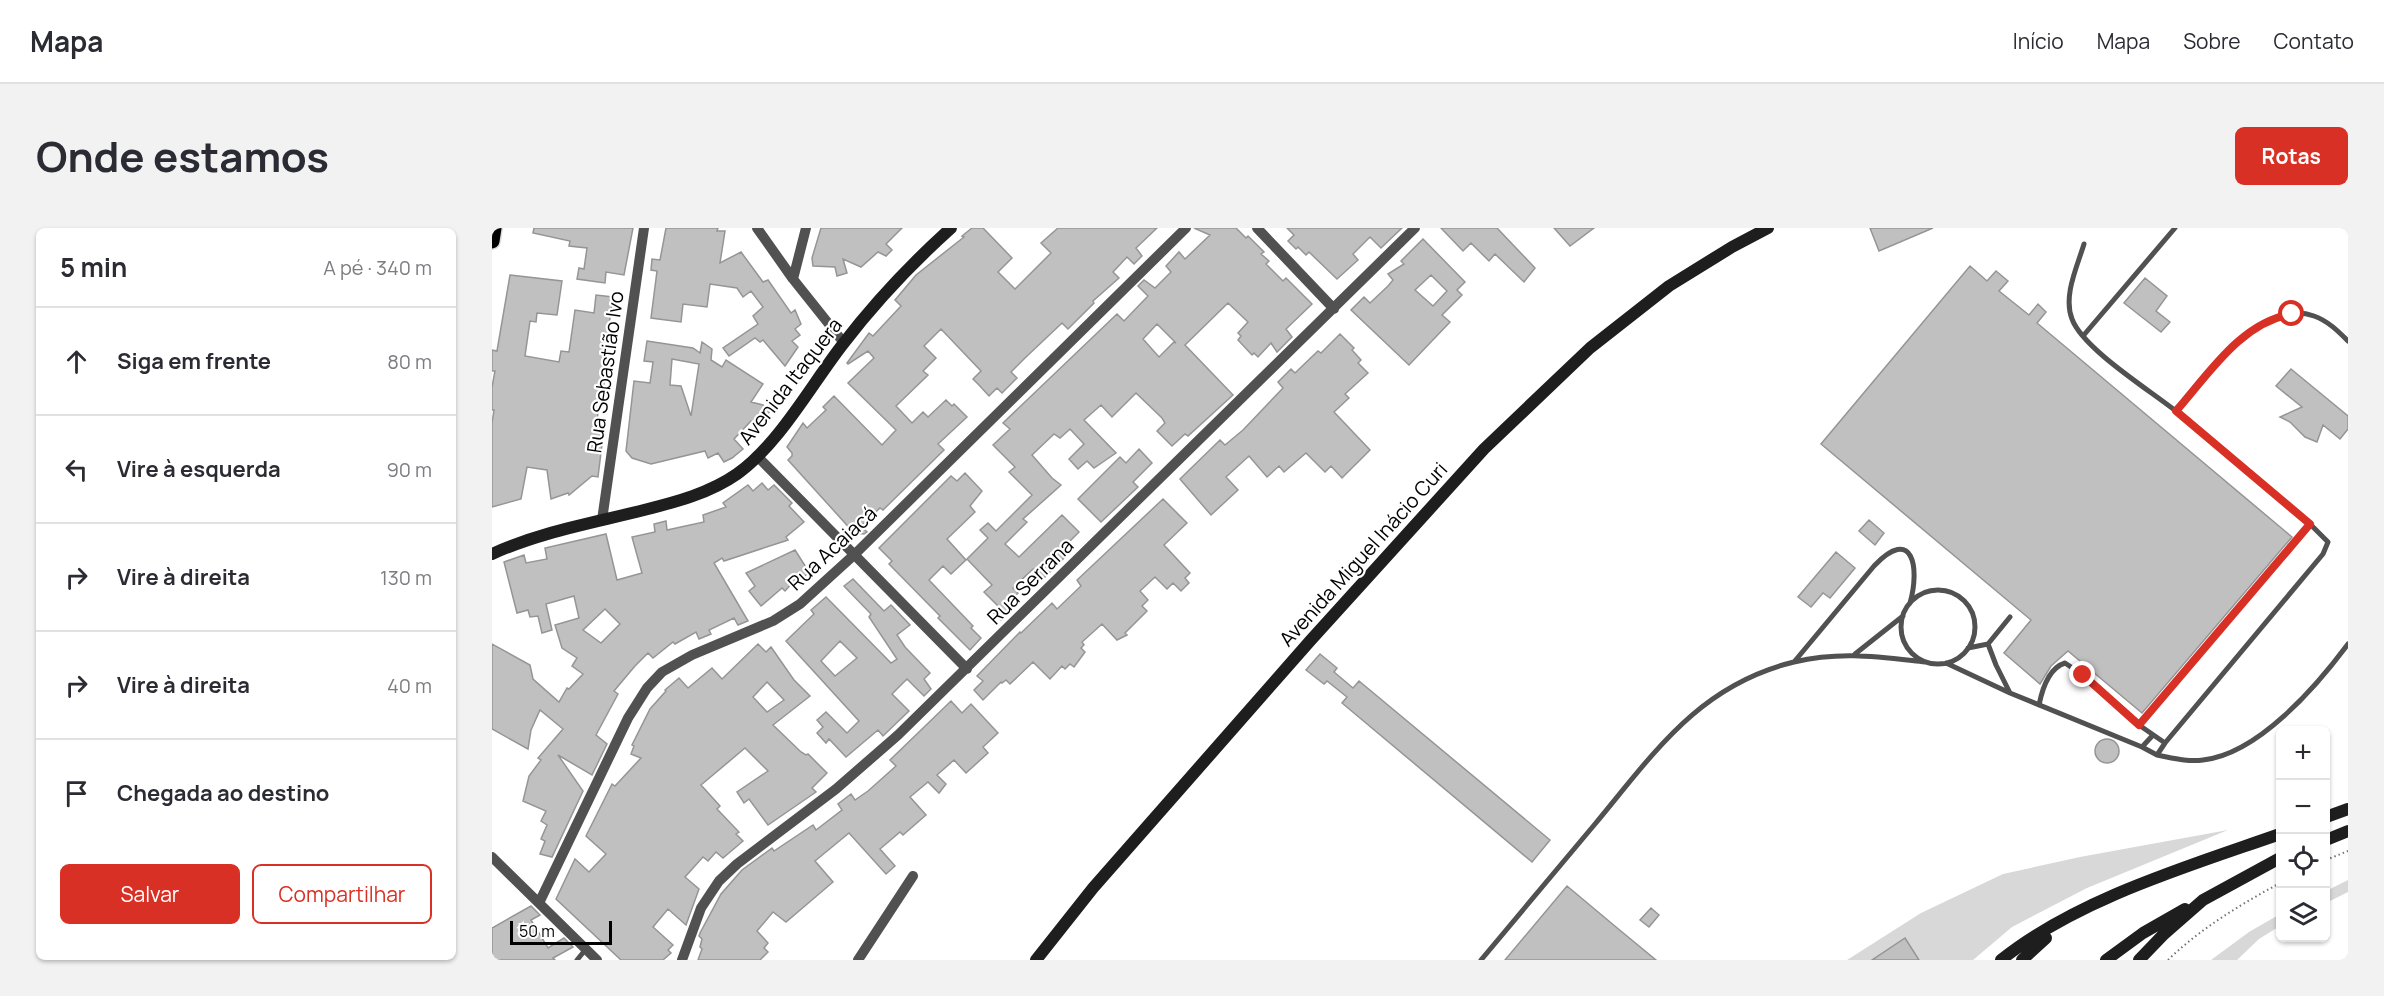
<!DOCTYPE html>
<html lang="pt">
<meta charset="utf-8">
<style>
body{margin:0;font-family:Manrope,sans-serif;background:#f2f2f3;color:#2b2b33}
.controls{position:absolute;right:18px;bottom:18px;display:grid;overflow:hidden;border-radius:9px;box-shadow:0 2px 4px #0004}
.controls button{width:54px;height:54px;display:grid;place-items:center;padding:0;border:0;border-bottom:2px solid #e1e1e2;background:#fff;color:#2b2b33;font:30px sans-serif}
.scale{position:absolute;left:18px;bottom:15px;width:102px;box-sizing:border-box;padding-left:6px;border:3px solid #000;border-top:0;font-size:16px;line-height:21px;white-space:nowrap;color:#000;-webkit-text-stroke:4px #fff;paint-order:stroke}
.stop{position:absolute;width:18px;height:18px;margin:-14px;border:4px solid #d93025;border-radius:50%;background:#fff}
.stop.end{background:#d93025;border-color:#fff;box-shadow:0 2px 6px #0008}
.list{margin:0;padding:0;list-style:none}
h2{display:flex;justify-content:space-between;align-items:center;height:78px;margin:0;padding:0 24px;font-size:26px}
h2 small{font-size:20px;font-weight:400;color:#7c7c81}
.list li{display:grid;grid-template-columns:39px 1fr auto;gap:18px;align-items:center;box-sizing:border-box;height:108px;padding:0 24px;border-top:2px solid #e1e1e2}
.list b{display:block;font-size:22px;white-space:nowrap}
.list em{font-size:20px;font-style:normal;color:#7c7c81}
.actions{display:flex;gap:12px;padding:18px 24px}
.actions a{flex:1;padding:14px 0;border:2px solid #d93025;border-radius:9px;text-align:center;font-size:21px;color:#d93025}
.actions .main{background:#d93025;color:#fff}
.icon{flex:none;width:33px;height:33px;fill:none;stroke:currentColor;stroke-width:2;stroke-linecap:round;stroke-linejoin:round}
.map{position:relative;flex:none;width:1856px;height:732px;overflow:hidden;border-radius:9px}
header{display:flex;align-items:center;gap:36px;box-sizing:border-box;height:84px;padding:0 30px;background:#fff;border-bottom:2px solid #e1e1e2}
header strong{font-size:28px}
nav{display:flex;gap:33px;margin-inline-start:auto;font-size:21px}
.intro{display:flex;align-items:center;justify-content:space-between;box-sizing:border-box;height:144px;padding:0 36px}
h1{margin:0;font-size:42px}
.button{padding:15px 27px;border-radius:9px;background:#d93025;color:#fff;font-size:21px;font-weight:700}
main{display:flex;gap:36px;padding:0 36px}
aside{flex:1;background:#fff;border-radius:9px;box-shadow:0 2px 4px #0004}
.map>svg:first-child{display:block}
.green{fill:#d8d8d8}
.building{fill:#c0c0c0;stroke:#959595;stroke-width:1.5;fill-rule:evenodd}
.lines{fill:none;stroke-linecap:round;stroke-linejoin:round}
.primary-casing{stroke:#dbdbdb;stroke-width:18}
.path{stroke:#737373;stroke-width:2;stroke-dasharray:1.5 3;stroke-linecap:butt}
.lane{stroke:#515151;stroke-width:5}
.street{stroke:#515151;stroke-width:10}
.secondary{stroke:#1e1e1e;stroke-width:12}
.primary{stroke:#000;stroke-width:15}
.route{stroke:#d93025;stroke-width:8}
.labels{text-anchor:middle;dominant-baseline:central;stroke-width:4.5;stroke-linejoin:round;paint-order:stroke}
.street-label{font-size:20px;fill:#000;stroke:#fff}
</style>
<header>
<strong>Mapa</strong>
<nav><a>Início</a><a>Mapa</a><a>Sobre</a><a>Contato</a></nav>
</header>
<div class="intro"><h1>Onde estamos</h1><a class="button">Rotas</a></div>
<main>
<aside>
<h2>5 min<small>A pé · 340 m</small></h2>
<ul class="list">
<li><svg class="icon" aria-label="ahead" viewBox="0 0 24 24"><path d="M12 20V5M6 11l6-6 6 6"/></svg><div><b>Siga em frente</b></div><em>80 m</em></li>
<li><svg class="icon" aria-label="left" viewBox="0 0 24 24"><path d="M17 20v-9H6M10 6l-5 5 5 5"/></svg><div><b>Vire à esquerda</b></div><em>90 m</em></li>
<li><svg class="icon" aria-label="right" viewBox="0 0 24 24"><path d="M7 20v-9h11M14 6l5 5-5 5"/></svg><div><b>Vire à direita</b></div><em>130 m</em></li>
<li><svg class="icon" aria-label="right" viewBox="0 0 24 24"><path d="M7 20v-9h11M14 6l5 5-5 5"/></svg><div><b>Vire à direita</b></div><em>40 m</em></li>
<li><svg class="icon" aria-label="arrive" viewBox="0 0 24 24"><path d="M6 21V4h12l-3 4 3 4H6"/></svg><div><b>Chegada ao destino</b></div></li>
</ul>
<div class="actions"><a class="main">Salvar</a><a>Compartilhar</a></div>
</aside>
<div class="map">
<svg width="1856" height="732" viewBox="0 0 1856 732">
<rect width="100%" height="100%" fill="#fff"/>
<!-- green -->
<path class="green" d="M1736,602L1595,660L1520,699L1481,732H1355L1429,685L1511,646L1588,629Z
M1856,652V664L1834,675V663Z
M1788,686V698L1767,711L1745,732H1719L1757,704Z"/>
<!-- building -->
<path class="building" d="M42,0H141L132,47L114,44L113,55L85,51L87,40L92,41L95,20L77,18L78,13L41,5Z
M174,0H226L225,3H233L228,35L249,24L271,54L276,52L299,85L303,82L309,96L303,101L308,107L300,113L306,119L293,138L271,112L268,114L263,110L237,128L231,120L266,96L261,88L271,79L259,63L251,69L245,60L218,56L215,79L191,76L189,94L159,90L165,43L159,42L160,31L168,32Z
M329,0H410L394,16L400,22L394,28L386,24L369,39L351,31L355,45L345,48L343,39L321,38L320,30Z
M480,0H491L520,30L506,44L523,61L559,25L549,15L566,0H665L644,20L650,28L642,36L635,29L621,44L627,50L601,73L602,75L576,101L570,95L533,130L519,144L525,150L510,165L505,160L497,168L487,157L481,151L489,143L449,101L432,118L444,130L431,143L436,147L404,178L420,195L431,184L436,189L454,172L460,178L462,176L475,189L446,216L452,222L391,282L388,280L369,298L375,304L372,306L362,305L296,232L300,228V225L295,219L311,195L315,200L334,182L331,179L342,168L390,217L404,202L356,155L382,130L376,123L356,136L355,135L377,105L381,108L409,78L403,72L424,47L472,9L470,8Z
M702,0H744L754,10L756,8L772,24L769,26L777,33L774,36L791,53L794,50L820,76L794,101L800,109L785,124L779,115L766,129L762,125L760,127L746,112L749,108L746,105L756,94L736,75L693,117L741,167L696,208L693,206L680,218L665,203L673,195L670,190L644,165L620,189L609,177L592,192L624,225L602,240L595,233L586,241L577,231L592,216L578,201L568,210L562,206L540,227L560,250L569,257L531,291L535,294L513,316L527,329L570,287L587,304L575,316L580,322L551,351L541,341L521,360L526,365L517,374L522,379L509,392L501,384L507,379L492,364L500,357L475,331L496,310L488,302L496,295L504,303L540,267L517,244L523,239L501,217L518,201L511,195L625,86L632,93L656,68L646,58L652,52L663,60L679,44L674,38L687,24L693,31L718,7ZM665,96L684,115L682,114L667,129L651,111Z
M795,0H910L889,20L878,9L861,26L866,32L845,51L817,24L814,27L806,19L804,21L796,13L802,7Z
M949,0H1005L1043,40L1032,54L1003,26L997,33L979,15L971,23Z
M1062,0H1102L1078,18Z
M1378,0H1441L1387,23Z
M931,11L973,54L965,62L970,67L950,87L958,94L917,137L859,82L872,69L878,75L896,58L901,52L896,46L912,36L909,33ZM939,47L955,63L941,78L923,62Z
M1478,38L1495,53L1504,43L1516,53L1507,63L1537,87L1546,76L1554,84L1545,95L1800,309L1650,485L1576,423L1559,438L1548,456L1512,425L1539,392L1329,216Z
M18,47L70,53L65,87L45,85L44,94L38,93L33,128L67,134L69,123L77,124L83,82L102,85L104,67L121,69L112,133L111,147H113L109,178H107L104,199L112,200L106,249L100,248L77,267L76,265L59,271L55,242L35,239L29,271L0,279V195L2,182H0V159L3,143H0V122L5,123Z
M1653,50L1675,68L1664,83L1678,94L1669,104L1632,75Z
M848,106L862,120L860,122L869,132L866,135L876,145L853,166L857,170L842,184L878,222L850,250L839,238L833,244L814,225L792,244L787,238L775,249L757,228L734,249L746,262L719,287L688,251L728,212L733,217L751,202L791,160L786,154L799,141L803,145L826,123L829,125Z
M155,113L201,120L208,125L210,114L220,121L219,132L230,139L234,132L271,156L259,174L271,177L278,183L267,199L259,193L242,211L251,221L240,230L232,234L226,225L216,230L213,223L159,236L140,230L134,223L142,153L158,155L161,134L152,133ZM180,131L207,136L199,188L189,158L178,157Z
M1799,141L1856,188V201L1848,211L1831,197L1825,214L1813,209L1798,194L1788,189L1810,179L1784,158Z
M647,221L660,235L641,254L646,259L609,294L586,271L628,229L634,235Z
M473,245L490,263L478,278L483,284L455,311L474,332L459,346L451,338L437,352L481,398L479,400L489,410L478,422L446,390L448,388L397,336L400,333L387,320L459,248L465,253Z
M270,255L276,262L282,257L300,275L297,278L312,294L294,309L296,312L232,333L230,330L222,335L256,393L246,397L242,390L217,402L219,406L207,411L204,404L183,416L181,414L161,430L156,425L143,438L122,463L126,466L104,507L115,516L100,547L66,527L91,563L60,629L48,626L53,613L49,611L55,597L49,593L54,583L31,573L37,548L49,532L46,530L71,501L48,482L39,502L36,521L0,501V416L38,437L41,451L67,474L75,460L77,461L91,446L80,438L85,430L70,420L63,397L87,390L82,368L54,376L60,402L50,405L46,388L38,389L36,382L25,385L12,334L32,327L34,335L55,331L53,320L114,306L125,352L150,345L140,309L163,304L162,296L174,293L175,302L212,294L211,287L234,279L231,275L256,257L261,263ZM113,381L128,396L109,415L91,402Z
M671,271L695,295L672,317L698,345L693,350L697,355L689,363L681,355L675,361L663,349L648,363L656,372L650,378L655,383L633,405L635,407L625,412L610,396L590,414L592,417L589,420L593,424L582,439L578,436L573,441L570,438L558,451L541,434L518,456L514,452L510,455L509,454L491,472L482,462L491,453L485,448L528,404L529,405L560,375L565,381L589,358L585,352Z
M1377,292L1392,305L1383,317L1367,303Z
M303,322L317,344L309,352L306,349L293,363L290,360L269,378L257,363L263,358L254,345Z
M1344,324L1363,340L1338,370L1331,365L1319,379L1306,369Z
M361,351L392,383L399,377L418,397L405,407L413,419L438,445L432,451L439,461L432,468L415,451L400,466L417,483L391,508L386,502L354,529L337,511L334,515L325,505L331,499L325,492L334,484L355,505L367,493L294,413L322,386L319,382L334,369L399,435L405,431L377,389L379,386L352,358ZM348,413L365,430L343,448L329,433Z
M266,416L274,424L279,419L302,452L318,468L281,497L309,524L314,527L316,526L335,545L320,560L324,564L276,597L257,571L252,575L245,564L276,543L253,520L209,557L228,578L225,581L247,604L244,606L251,613L231,630L224,624L216,633L211,629L193,649L207,661L194,697L176,681L161,699L181,717L176,722L179,725L171,732H129L64,671L83,631L97,644L114,626L94,608L120,556L123,558L149,530L139,526L142,518L140,517L158,481L174,463L173,462L187,450L196,460L220,440L230,451ZM275,454L292,472L275,484L261,469Z
M828,426L845,440L842,444L861,460L867,453L1058,612L1040,634L850,475L855,469L835,453L832,456L814,442Z
M459,473L470,485L479,476L506,505L491,519L496,525L474,545L462,532L445,547L454,556L447,565L436,554L418,569L434,587L411,607L408,604L388,621L403,638L394,646L357,605L323,633L341,654L294,694L281,684L265,703L276,715L272,720L276,724L268,732H206L210,721L208,719L210,711L207,708L208,705L229,666L250,642L280,620L282,623L321,597L324,602L350,582L346,576L359,566L363,572L376,563L404,538L398,532Z
M1603 523a12 12 0 1 1 24 0a12 12 0 1 1-24 0Z
M1075,658L1124,699L1164,732H1013Z
M39,678L48,687L39,692L56,720L72,710L81,719L61,730L63,732H0V700Z
M1159,680L1167,687L1157,699L1148,692Z
M1413,710L1427,732H1380Z"/>
<g class="lines">
<defs>
<path id="primary" d="M0,13L2,0"/>
</defs>
<!-- primary casing -->
<use href="#primary" class="primary-casing"/>
<!-- path -->
<path class="path" d="M1834,632L1856,623
M1676,732C1709,700 1748,677 1788,655"/>
<!-- lane -->
<path class="lane" d="M1592,16C1585,39 1571,68 1580,91C1591,121 1659,163 1685,184C1730,221 1773,259 1818,296
M1591,108L1683,0
M1684,183C1713,150 1770,68 1822,88C1836,93 1846,103 1856,113
M1409 399a37 37 0 1 1 74 0a37 37 0 1 1-74 0Z
M1496,416L1504,437L1518,465
M1476,420L1496,416L1518,389
M1363,426L1411,388
M1302,434L1382,338C1421,297 1428,340 1418,375
M1454,435L1518,465L1650,519L1665,527
M1547,477C1550,462 1557,440 1573,435L1591,447L1647,497L1673,515
M1647,497L1818,296L1836,314L1831,326L1673,515L1665,527C1681,530 1695,534 1711,532C1766,526 1824,459 1856,416
M1650,519L1661,507
M85,732L94,721
M989,732C1027,687 1065,642 1103,596C1162,525 1207,457 1302,434C1349,423 1387,429 1433,434"/>
<!-- street -->
<path class="street" d="M265,0L301,51L352,115
M765,0L842,81
M301,51L314,0
M265,228L475,441
M110,292L152,0
M0,629L105,732
M47,675L136,490L155,460L170,444L200,427L281,393L308,376L363,326L694,0
M190,732L209,680L227,653L245,636L344,561L406,507L923,0
M366,732L421,648"/>
<!-- secondary -->
<path class="secondary" d="M0,326C48,304 101,295 152,282C184,274 218,265 245,246C288,215 319,157 351,116C384,73 419,36 459,0
M1834,589L1856,581
M1834,612L1856,603
M544,732L601,660L818,413L992,221L1098,120L1177,58L1240,19L1276,0
M1509,732C1585,671 1697,638 1788,606
M1530,732L1554,710
M1614,732L1651,705L1693,681
M1647,732L1671,707L1711,672L1788,630"/>
<!-- primary -->
<use href="#primary" class="primary"/>
</g>
<g class="lines">
<!-- route -->
<path class="route" d="M1591,447L1647,497L1818,296L1684,183C1716,147 1749,94 1800,86"/>
</g>
<g class="labels">
<!-- street labels -->
<g class="street-label">
<text transform="translate(113 144) rotate(-82)">Rua Sebastião Ivo</text>
<text transform="translate(298 153) rotate(-52)">Avenida Itaquera</text>
<text transform="translate(340 320) rotate(-43)">Rua Acaiacá</text>
<text transform="translate(871 326) rotate(-48)">Avenida Miguel Inácio Curi</text>
<text transform="translate(538 353) rotate(-45)">Rua Serrana</text>
</g>
</g>
</svg>
<div class="controls">
<button>+</button>
<button>−</button>
<button><svg class="icon" aria-label="locate" viewBox="0 0 24 24"><circle cx="12" cy="12" r="6"/><path d="M12 2v4M12 18v4M2 12h4M18 12h4"/></svg></button>
<button><svg class="icon" aria-label="layers" viewBox="0 0 24 24"><path d="M12 4l9 5-9 5-9-5zM3 14l9 5 9-5"/></svg></button>
</div>
<div class="scale">50 m</div>
<div class="stop" style="left:1800px;top:86px"></div>
<div class="stop end" style="left:1591px;top:447px"></div>
</div>
</main>
